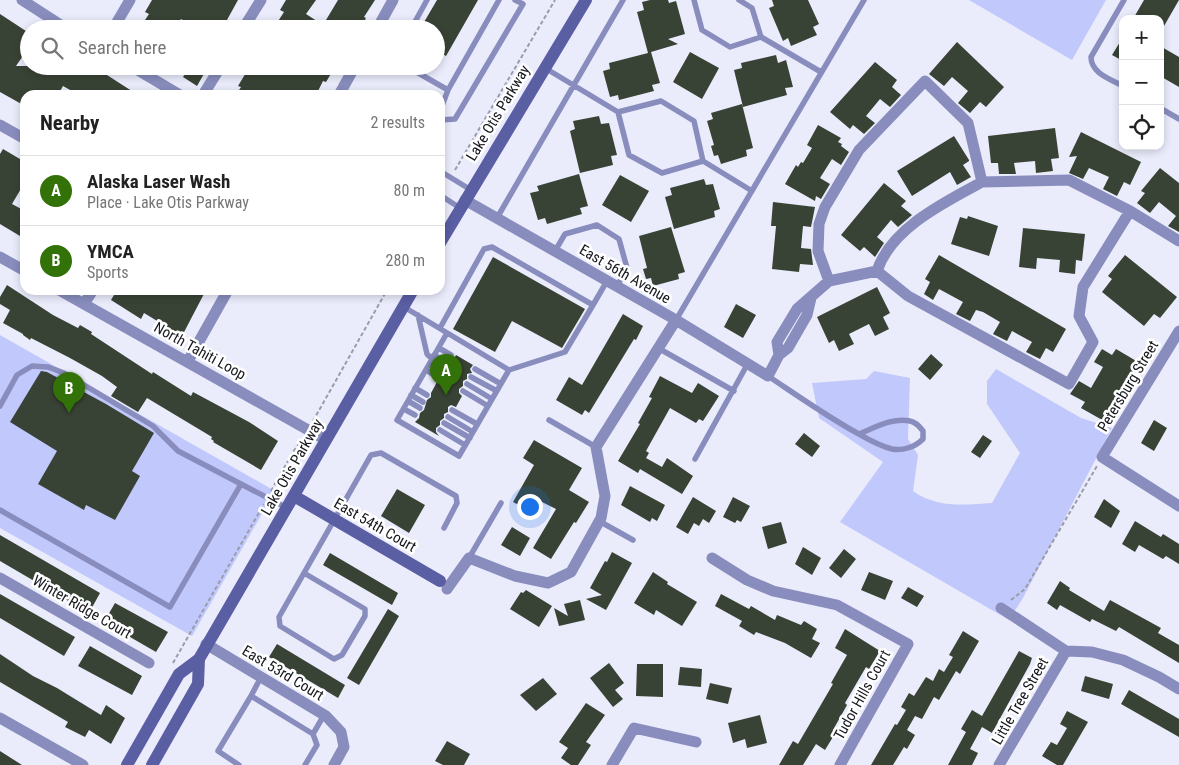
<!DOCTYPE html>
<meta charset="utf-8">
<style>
body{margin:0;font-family:"Roboto Condensed",sans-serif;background:#f2f2f2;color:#222}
.controls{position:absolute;right:15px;top:15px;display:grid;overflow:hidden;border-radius:10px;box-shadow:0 2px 8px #0003}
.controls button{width:45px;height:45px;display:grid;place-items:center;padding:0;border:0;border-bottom:1px solid #e0e0e0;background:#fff;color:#222;font:25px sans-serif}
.you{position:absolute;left:529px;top:506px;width:18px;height:18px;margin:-12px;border:4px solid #fff;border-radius:50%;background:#1a73e8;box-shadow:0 0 0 8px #1a73e833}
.badge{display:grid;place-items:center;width:32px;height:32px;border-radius:50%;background:#337208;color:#fff;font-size:16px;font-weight:700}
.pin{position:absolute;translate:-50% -41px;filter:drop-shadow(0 1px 2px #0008)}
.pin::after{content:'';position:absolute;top:26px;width:18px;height:15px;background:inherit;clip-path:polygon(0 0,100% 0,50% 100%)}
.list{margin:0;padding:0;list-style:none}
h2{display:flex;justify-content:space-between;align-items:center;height:65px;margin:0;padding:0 20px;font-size:21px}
h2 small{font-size:16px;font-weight:400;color:#767676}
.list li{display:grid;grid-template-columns:32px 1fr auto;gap:15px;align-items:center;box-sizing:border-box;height:70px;padding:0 20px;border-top:1px solid #e0e0e0}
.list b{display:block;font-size:19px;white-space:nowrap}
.list p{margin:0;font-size:16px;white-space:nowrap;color:#767676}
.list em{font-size:16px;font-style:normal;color:#767676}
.icon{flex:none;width:28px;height:28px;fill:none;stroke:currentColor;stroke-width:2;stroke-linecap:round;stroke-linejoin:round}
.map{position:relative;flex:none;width:1179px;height:765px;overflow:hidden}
.search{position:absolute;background:#fff;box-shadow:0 2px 8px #0003;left:20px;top:20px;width:425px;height:55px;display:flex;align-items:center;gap:12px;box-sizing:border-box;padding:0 18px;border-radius:28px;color:#767676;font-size:19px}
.panel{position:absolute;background:#fff;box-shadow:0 2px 8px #0003;left:20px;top:90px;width:425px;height:205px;border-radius:15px}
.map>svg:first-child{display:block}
.green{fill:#c1c8fc}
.building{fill:#394335}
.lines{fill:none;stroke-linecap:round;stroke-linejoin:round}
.path{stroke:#9b9ca9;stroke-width:2;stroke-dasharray:4 2.5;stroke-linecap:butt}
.lane{stroke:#888dbd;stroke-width:5.5}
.street{stroke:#888dbd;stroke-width:11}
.secondary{stroke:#5a5ea3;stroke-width:12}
.labels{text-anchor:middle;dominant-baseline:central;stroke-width:5;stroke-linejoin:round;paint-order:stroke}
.street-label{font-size:15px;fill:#17181e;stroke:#fff}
</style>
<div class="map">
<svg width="1179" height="765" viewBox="0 0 1179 765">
<rect width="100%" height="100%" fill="#eaecfc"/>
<!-- green -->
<path class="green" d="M969,0H1106L1072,60Z
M0,335L275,491L192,636L0,528Z
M996,369L1081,418L1112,428L1023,598L1009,620L840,522L883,462L819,418L812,383L866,379L874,371L910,378L908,439L918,455L913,491C936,508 964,505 992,503L1020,453L987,404V381Z"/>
<!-- building -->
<path class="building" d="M152,0H238L222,29H199L181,19L175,29H139L149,14L145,12Z
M286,0H316L306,14L323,25L338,0H375L364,17L366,18L360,29H273L284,12L280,10Z
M437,0H478L446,56L436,50V29H420Z
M650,0H668L669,3L676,1L685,34L668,39L678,44L651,52L660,83L652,85L654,91L619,100L618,95L610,97L603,71L610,69L609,63L648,53L637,12L644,10L642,2Z
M772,0H808L819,24L813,27L817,35L791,46L788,38L783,41L769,8L774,6Z
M1144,0H1179L1160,33V19H1133Z
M0,14L29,33V47L16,66H69L77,71L80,66H93L138,95H79L63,86L58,95H25V106L0,92Z
M1123,37V61L1112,55Z
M957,42L1004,87L986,107L980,102L970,113L958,103L968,91L952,77L944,86L929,74Z
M1160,46L1179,57V87L1160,76Z
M690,52L719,68L702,99L673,82Z
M776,55L778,63L786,60L793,87L785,88L787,95L743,107L734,70L742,68L741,63Z
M875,62L897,80L892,87L901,95L890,107L880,99L866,116L875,123L864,134L853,125L850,129L830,112Z
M190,66H195L205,72L197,86L183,77Z
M250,66H322L332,72L326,82L323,81L316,95H236L241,87L238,86Z
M742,104L753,148L746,150L747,156L721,164L718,155L714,156L711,146L714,145L707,121L713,119L711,113Z
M599,116L601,124L609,123L617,155L611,156L613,165L580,173L570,131L575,129L573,121Z
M818,125L841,138L838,142L842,144L841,146L849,152L841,165L832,159L820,178L830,184L821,199L816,196L815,201L785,184L796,165L798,167L801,162L803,163L812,148L807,145Z
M1055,128L1059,158L1051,159L1053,171L1036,173L1035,161L1014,163L1016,174H999L998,163H991L988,136Z
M1081,132L1141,162L1130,185L1124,182L1117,196L1103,189L1109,177L1089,168L1083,179L1069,173L1077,156L1069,157Z
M954,136L969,160V161L963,165L971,177L957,185L950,172L912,196L897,171Z
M3,149L25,162V182L12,204L25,211V239L0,224V154Z
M1160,168L1179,183V232L1168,226L1176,216L1159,202L1150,213L1137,203L1145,193L1141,191Z
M579,174L588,206L580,208L582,214L547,224L545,218L538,220L530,193L539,191L537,186Z
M620,175L649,191L631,222L602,205Z
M704,179L706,185L713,184L720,209L714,211L715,217L674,229L665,197L672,195L670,188Z
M884,183L906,201L901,206L912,215L898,227L891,220L877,237L884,243L875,257L864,247L860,251L841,235Z
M773,202L815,207L811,227L803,226L801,248L811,249L813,265L800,264L799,272L772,269L776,226H771Z
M968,216L998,226L989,256L951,244L960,217L967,219Z
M671,227L685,272L678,274L679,279L653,286L651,278L646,279L643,269L647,268L639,236Z
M1023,228L1085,234L1082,261L1076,260L1075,274L1059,272L1060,260L1037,258L1036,269L1019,267Z
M939,255L1066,329L1053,352L1046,348L1040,359L1026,352L1032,342L1012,331L1007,341L993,334L1000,322L983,312L976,310L970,321L956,314L963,302L939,289L933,300L924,294L930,282L925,279Z
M1125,255L1177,297L1160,318L1154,314L1144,326L1102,292L1112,279L1108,276Z
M493,257L585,309L562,348L512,321L495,352L453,329Z
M7,285L53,315L78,328L80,325L92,332L91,334L152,374L153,372L191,396L193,392L249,422L278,441L261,470L213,442L214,441L211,439L212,437L147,398L138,412L111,396L117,387L102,376L70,358L31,338L30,340L23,335V334L3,323L10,310L0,304V297Z
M877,287L890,313L883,317L889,329L875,336L869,324L849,334L854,344L839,351L834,340L829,343L817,317Z
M117,290H206L182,336L144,313L141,319L111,300Z
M736,304L756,315L743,338L724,327Z
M623,314L643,326L636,340L634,339L589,413L585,410L582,415L556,400L569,377L582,385Z
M1102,349L1112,355L1116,349L1138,362L1104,421L1081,408L1085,402L1070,394L1079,381L1091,388L1103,367L1094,362Z
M931,354L943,365L930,380L918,369Z
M456,355L473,365L470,369L472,373L467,374V379L463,381V386L459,389V393L462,396L456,407L451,405L448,407V412L444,414V418L440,421V425L436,428V432L439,436L415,422L419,418L420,413L424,410L427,400L431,397V393L437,382L442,379V375L446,372V367L451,365L450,359H454Z
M41,371L47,372L106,404L154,433L132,471L140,476L115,520L86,505L84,510L38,484L57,451L10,422Z
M660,376L692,393L698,383L719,396L703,421L699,419L696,423L670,408L646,451L649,453L646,458L662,467L667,458L693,476L682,494L640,469L638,473L618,461L640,424L638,423L652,398L649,397Z
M1154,420L1167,428L1154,451L1141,443Z
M804,433L820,446L812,457L795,444Z
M983,435L992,441L980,458L971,452Z
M534,440L582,468L569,490L589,502L576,523L574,522L551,559L533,548L556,509L540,501L536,508L529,505L526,509L513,502L534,465L523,458Z
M630,486L665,505L657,521L652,518L650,522L621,505Z
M397,489L425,505L409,533L381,516Z
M693,497L716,511L709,523L703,519L699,526L694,523L688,534L676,527Z
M733,497L750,506L741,522L737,520L735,523L723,517Z
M1104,499L1120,511L1111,528L1094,517Z
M1135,521L1161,537L1163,534L1179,544V564L1166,556L1163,559L1139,545L1135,552L1122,544Z
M781,522L787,543L768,549L762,527Z
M512,527L530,538L520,556L501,545Z
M0,535L100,593L89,613L0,561Z
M803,547L821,558L812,575L795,564Z
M844,549L856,559L841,578L829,568Z
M612,552L632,563L606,610L586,599L602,595L590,588L605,561L607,562Z
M330,553L398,593L392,605L323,565Z
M653,572L668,582L667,584L697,602L682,626L656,610L654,615L634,603Z
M869,572L893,581L885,600L861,590Z
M1060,581L1070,588L1069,590L1104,611L1110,600L1161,628L1158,633L1179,645V663L1119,627L1116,631L1092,619L1090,622L1060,605L1057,610L1047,603Z
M908,587L924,596L917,607L901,598Z
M526,590L552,606L539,627L510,609L521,592L523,593Z
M0,594L75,637L64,656L0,618Z
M721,594L749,609L751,606L775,620L777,615L801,625L804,621L817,629L812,639L820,643L811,658L785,643L756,632L754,635L739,626L742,621L715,606Z
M580,600L585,620L559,626L554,608L568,616L564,604Z
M115,603L168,632L156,652L104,622Z
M388,609L399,616L359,685L347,678Z
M845,629L880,651L869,669L866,667L845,703L847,705L833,730L836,732L825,750L816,744L803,765H779L793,741L798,744L833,684L831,683L847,655L835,648Z
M963,631L979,641L960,674L956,671L939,700L934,697L922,719L915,716L907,730L915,735L907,749L904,747L893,765H871L895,724L897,725L906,710L901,707L909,693L914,696L926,677L933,681L939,669L944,672L953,657L949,655Z
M277,644L345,685L338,698L269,657Z
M90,646L142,676L132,695L78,666Z
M1019,651L1032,658L1030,664L992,733L982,727L970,749L978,753L972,765H948L966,732L961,729L972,710L982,716Z
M0,654L33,676L57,688L101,715L106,705L125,718L111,744L89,730L85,737L65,727L68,722L0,682Z
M609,663L624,683L615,690L623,699L613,707L590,678Z
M637,664H663V697L636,696Z
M680,667L702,669L701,687L678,685Z
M1085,676L1113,684L1109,699L1081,691Z
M543,678L557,694L536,711L520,695Z
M710,683L732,688L728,704L706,699Z
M1129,690L1179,719V737L1121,704Z
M586,703L605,715L586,742L591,745L578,765H571L561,758L568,748L559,742Z
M1067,711L1088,722L1063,765H1057L1042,756L1051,742L1057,745L1067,728L1060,724Z
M760,715L767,743L747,748L745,739L733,743L728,723Z
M447,741L470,754L464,765H443L435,761Z
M0,751L22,765H0Z"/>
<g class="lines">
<!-- path -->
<path class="path" d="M455,170L555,0
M313,421L387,290
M271,491L293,452L302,440
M1011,600L1025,589L1097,466
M173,663L264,504"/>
<!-- lane -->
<path class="lane" d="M694,0L702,30L730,47L761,37L752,8L739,0
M411,29L427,0
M761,37L821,72
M406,66L448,90
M545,68L618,112
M1123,86C1110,79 1091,73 1091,57L1124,0
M661,101L694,121L703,161L662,173L629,155L618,112Z
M1160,108L1179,119
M440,111L448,90L499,0
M440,120L455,119L523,4L515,0
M703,161L752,191
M440,171L471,190
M440,195L460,208
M497,218L623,0
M555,251L565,234L597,225L619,239L627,268L617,286
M593,305L607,281
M404,307L509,370
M418,315L427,354L432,359
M676,320L864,0
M440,328L484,249L492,247L593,305L565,352L509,370L459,456L397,420L447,333
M439,348L451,355
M658,348L734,391
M434,355L447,363
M430,363L442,370
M475,369L501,384
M426,370L438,377
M768,376C795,394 822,413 850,429C863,436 876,445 892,449C903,451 915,447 923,439V431C920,427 916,422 910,421C893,417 874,428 859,434
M471,377L497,391
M467,384L492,399
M415,388L427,395
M463,391L488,406
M411,395L423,402
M408,401L420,408
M0,406L17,375L32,366L48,367L64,373L153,426L178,451L287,508
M404,409L415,415
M452,410L477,424
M448,417L473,432
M549,420L596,447
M444,423L470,438
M440,430L465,445
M695,459L747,365
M0,510L170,607L241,484
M599,521L633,540
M469,558L501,503
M304,573L365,609V616L342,655L334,659L280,626L279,617L371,455L381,453L456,496L457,503L444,528
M261,677L251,696L313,734L324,715
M239,765L218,751L251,696
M305,765L317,745L313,734"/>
<!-- street -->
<path class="street" d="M22,0L67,29
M113,29L130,0
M243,29L261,0
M377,29L393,0
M131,66L180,95
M203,95L221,66
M339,95L355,66
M0,125L25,139
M465,200L676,320L768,376L779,355L788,348L807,315L811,298
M1130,211L1179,241
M0,257L25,271
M829,281L818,251L819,224L825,207L859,150L925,81L968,123L982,182C945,202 891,228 877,271
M59,290L326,440
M84,304L93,290
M1179,331L1102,457L1179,506
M779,355L777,342L797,309L829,281L877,271L908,296L1069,384L1093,342L1079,316L1083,287L1130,211L1069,180L982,182
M188,361L228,290
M712,558L747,580L773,591L837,605L908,644L840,765
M0,578L149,663
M447,589L469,558L515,576L548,583L571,572L601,518L605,496L596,447L676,320
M1001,608L1066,651L1092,652L1123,660L1159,677L1179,689
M206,644L326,716L341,732L344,747L334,765
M0,718L83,765
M612,765L634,728L696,742
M999,765L1066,651"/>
<!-- secondary -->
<path class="secondary" d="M440,243L586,0
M294,496L440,581
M127,765L179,674L199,659L413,290
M152,765L198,684L199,659"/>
</g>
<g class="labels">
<!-- street labels -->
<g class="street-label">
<text transform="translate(498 113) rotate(-59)">Lake Otis Parkway</text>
<text transform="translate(625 274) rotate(30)">East 56th Avenue</text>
<text transform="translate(200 351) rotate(29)">North Tahiti Loop</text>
<text transform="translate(1128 386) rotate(-59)">Petersburg Street</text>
<text transform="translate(292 467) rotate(-60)">Lake Otis Parkway</text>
<text transform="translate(375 525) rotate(30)">East 54th Court</text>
<text transform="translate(82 607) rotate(30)">Winter Ridge Court</text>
<text transform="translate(283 673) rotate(31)">East 53rd Court</text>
<text transform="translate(862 695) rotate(-61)">Tudor Hills Court</text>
<text transform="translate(1020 701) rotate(-60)">Little Tree Street</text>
</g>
</g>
</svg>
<div class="controls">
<button>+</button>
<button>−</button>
<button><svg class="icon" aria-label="locate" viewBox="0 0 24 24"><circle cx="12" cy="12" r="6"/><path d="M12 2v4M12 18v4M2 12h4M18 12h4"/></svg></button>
</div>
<div class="you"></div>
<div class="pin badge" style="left:446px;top:395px">A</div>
<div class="pin badge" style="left:69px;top:413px">B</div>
<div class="search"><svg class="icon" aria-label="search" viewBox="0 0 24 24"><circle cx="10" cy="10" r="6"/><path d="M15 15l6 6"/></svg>Search here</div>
<section class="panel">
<h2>Nearby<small>2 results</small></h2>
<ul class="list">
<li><span class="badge">A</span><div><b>Alaska Laser Wash</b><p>Place · Lake Otis Parkway</p></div><em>80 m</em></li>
<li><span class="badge">B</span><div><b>YMCA</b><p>Sports</p></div><em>280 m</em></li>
</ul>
</section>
</div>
